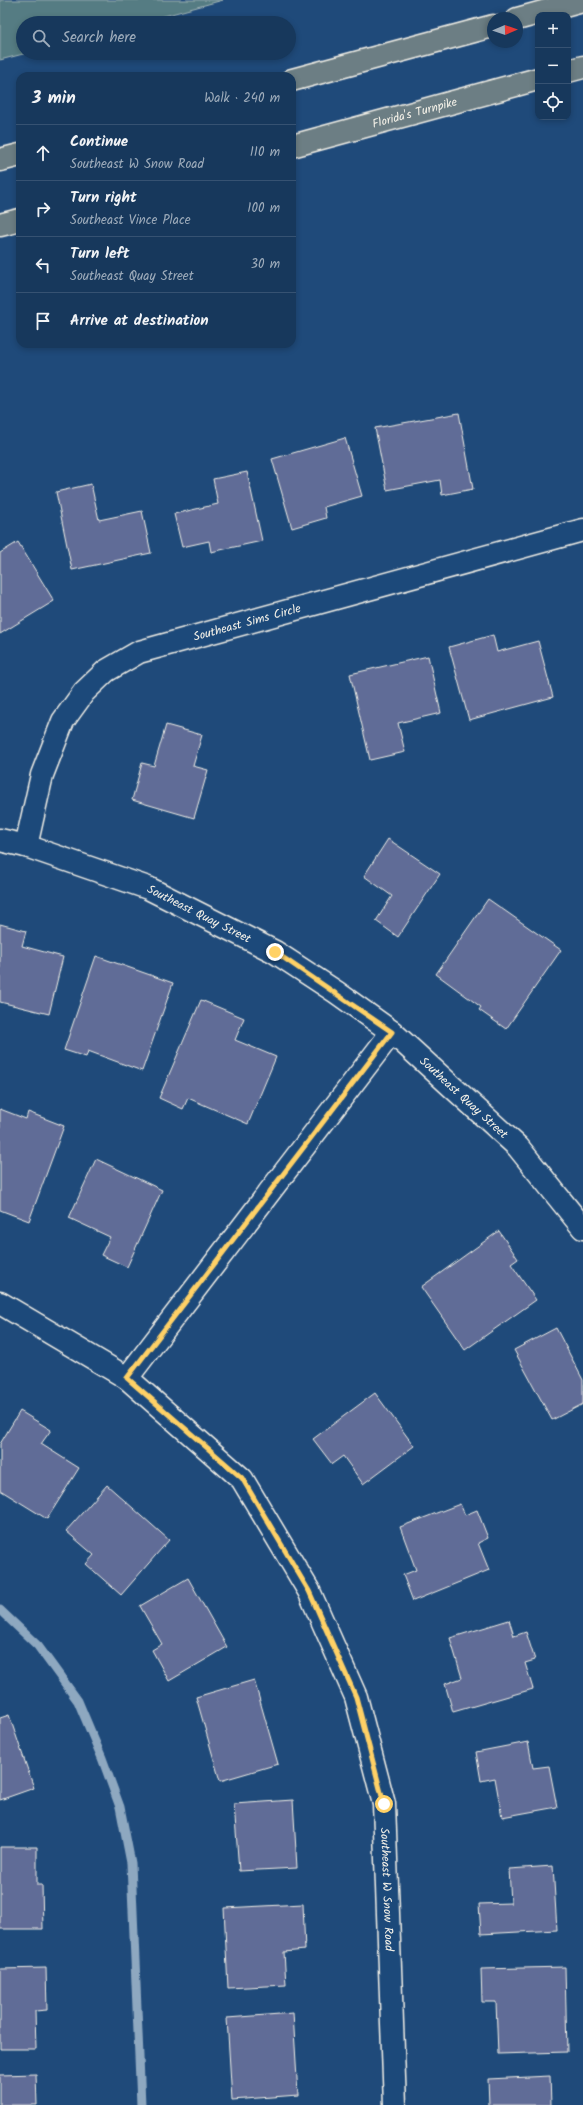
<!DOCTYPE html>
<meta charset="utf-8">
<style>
body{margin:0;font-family:Kalam,sans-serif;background:#244365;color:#f1f3f6}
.controls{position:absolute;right:12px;top:12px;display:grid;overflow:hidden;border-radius:8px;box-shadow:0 2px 6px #0003}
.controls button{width:36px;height:36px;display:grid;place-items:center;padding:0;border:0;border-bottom:1px solid #365272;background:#17385c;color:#f1f3f6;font:20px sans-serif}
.compass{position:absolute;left:487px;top:12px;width:36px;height:36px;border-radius:50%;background:#17385c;box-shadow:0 2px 6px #0003;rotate:88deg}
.stop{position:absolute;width:12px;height:12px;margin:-9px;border:3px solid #ffd166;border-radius:50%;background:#fff}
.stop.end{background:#ffd166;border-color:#fff;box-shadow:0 1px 4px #0008}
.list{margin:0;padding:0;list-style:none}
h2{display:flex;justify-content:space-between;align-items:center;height:52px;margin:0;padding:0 16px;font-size:17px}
h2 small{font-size:13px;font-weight:400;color:#9eacbb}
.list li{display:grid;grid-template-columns:26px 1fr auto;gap:12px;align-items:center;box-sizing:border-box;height:56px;padding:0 16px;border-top:1px solid #365272}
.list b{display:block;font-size:15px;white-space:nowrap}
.list p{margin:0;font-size:13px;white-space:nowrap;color:#9eacbb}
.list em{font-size:13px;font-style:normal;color:#9eacbb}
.icon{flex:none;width:22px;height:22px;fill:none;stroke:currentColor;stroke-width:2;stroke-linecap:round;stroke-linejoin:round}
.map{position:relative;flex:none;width:583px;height:2105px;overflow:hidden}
.search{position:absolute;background:#17385c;box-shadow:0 2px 6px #0003;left:16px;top:16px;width:280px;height:44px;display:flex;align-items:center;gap:10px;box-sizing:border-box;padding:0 14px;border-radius:22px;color:#9eacbb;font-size:15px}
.panel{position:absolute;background:#17385c;box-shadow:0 2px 6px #0003;left:16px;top:72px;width:280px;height:276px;border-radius:12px}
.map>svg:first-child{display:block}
.green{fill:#547c83;stroke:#a4b6b6}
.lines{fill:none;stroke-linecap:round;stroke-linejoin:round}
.stream{stroke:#8ea8c0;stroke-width:9}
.building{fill:#606c97;stroke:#f4f1e8}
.minor-casing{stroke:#f4f1e8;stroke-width:25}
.motorway-casing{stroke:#f4f1e8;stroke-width:25}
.minor{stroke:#1f4a7a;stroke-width:22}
.motorway{stroke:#6c7e84;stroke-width:22}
.route{stroke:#ffd166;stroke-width:5}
.labels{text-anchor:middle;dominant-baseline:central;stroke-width:4;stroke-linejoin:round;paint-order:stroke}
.street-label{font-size:12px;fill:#f4f1e8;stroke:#1f4a7a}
</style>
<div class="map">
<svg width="583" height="2105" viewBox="0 0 583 2105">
<rect width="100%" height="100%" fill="#1f4a7a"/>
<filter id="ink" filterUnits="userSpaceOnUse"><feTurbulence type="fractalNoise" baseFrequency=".025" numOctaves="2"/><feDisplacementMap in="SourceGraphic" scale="8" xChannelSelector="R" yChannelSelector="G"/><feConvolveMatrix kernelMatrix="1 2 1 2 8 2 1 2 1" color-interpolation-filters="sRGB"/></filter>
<g filter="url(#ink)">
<!-- green -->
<path class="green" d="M0,0H223L138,23H23V53H27L0,60Z"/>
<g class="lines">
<!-- stream -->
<path class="stream" d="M0,1610L38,1646L78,1701L102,1758L120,1807L131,1863L141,2105"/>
</g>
<!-- building -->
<path class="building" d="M459,413L473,489L442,495L440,480L387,490L375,428Z
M345,438L362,496L324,507L326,518L292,528L272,459Z
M247,472L262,541L211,552L209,541L182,547L174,514L218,504L213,479Z
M91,484L99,520L142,511L151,553L72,570L56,492Z
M18,542L54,601L0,634V553Z
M493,635L497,652L538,641L553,697L469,720L449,647Z
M428,656L441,713L398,723L405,752L370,760L350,674Z
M166,725L202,735L193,766L208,770L194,818L132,800L142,763L154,766Z
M388,839L440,874L398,937L376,921L392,896L364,876Z
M488,899L561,950L506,1029L479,1010L481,1007L436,974Z
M0,924L26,931L22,946L63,957L49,1014L0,1002Z
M96,956L173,983L142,1071L88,1051L86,1057L64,1050Z
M201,1000L244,1018L235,1040L276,1057L248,1124L188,1098L183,1109L159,1098Z
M0,1109L26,1119L28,1112L64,1126L29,1221L0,1210Z
M96,1159L162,1190L127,1267L101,1255L110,1237L69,1218Z
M499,1231L518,1259L511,1264L536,1300L465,1350L421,1287Z
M556,1328L583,1380V1404L552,1420L514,1350Z
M375,1393L414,1446L363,1484L343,1456L332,1464L313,1439Z
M20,1411L51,1430L41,1444L79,1468L47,1519L0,1490V1444Z
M107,1485L169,1540L121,1595L86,1564L94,1555L66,1531Z
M460,1504L465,1515L477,1510L488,1538L478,1543L489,1570L413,1601L403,1575L416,1570L400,1527Z
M188,1578L227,1647L169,1681L152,1650L162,1644L140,1606Z
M509,1620L514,1636L526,1632L535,1660L525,1663L533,1689L453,1712L445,1684L462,1678L450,1638Z
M254,1680L278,1764L220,1781L196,1697Z
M9,1715L34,1788L0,1800V1718Z
M528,1742L533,1768L549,1766L557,1807L502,1817L495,1778L481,1781L476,1752Z
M293,1800L297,1868L239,1871L234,1804Z
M0,1847H37V1885H42L43,1929H0Z
M553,1866L557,1930L481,1934L479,1904L511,1903L509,1869Z
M303,1904L305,1950L284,1952L286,1985L228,1988L224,1908Z
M565,1967L567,2052L498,2054L496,2002H482L481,1969Z
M46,1968L47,2010L35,2011L36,2049H0V1969Z
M293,2013L298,2095L232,2100L227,2018Z
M36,2074L37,2105H0V2075Z
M550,2076L551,2105H489L488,2079Z"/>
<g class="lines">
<defs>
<g id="minor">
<path id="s1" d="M0,840L26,846L148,888L275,952L336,992L392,1032L518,1147L583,1228"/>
<path id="s2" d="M26,846L42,775L63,721L84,692L106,671L139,652L583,530"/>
<path id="s3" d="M0,1303L127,1378L242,1479L309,1591L356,1697L384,1804L395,2105"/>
<path d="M127,1378L392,1032"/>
</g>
<g id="motorway">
<path d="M517,19L583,1"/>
<path d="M568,71L583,67"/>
<path d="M292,80L493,26"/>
<path id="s4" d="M292,146L538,79"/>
<path d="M0,160L20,155"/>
<path d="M0,225L20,220"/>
</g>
</defs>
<!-- minor casing -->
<use href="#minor" class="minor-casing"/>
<!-- motorway casing -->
<use href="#motorway" class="motorway-casing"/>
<!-- minor -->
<use href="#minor" class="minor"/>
<!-- motorway -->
<use href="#motorway" class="motorway"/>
</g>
</g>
<g class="lines" filter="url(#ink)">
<!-- route -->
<path class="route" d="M275,952L392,1032L127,1378L242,1478L309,1591L356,1697L384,1804"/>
</g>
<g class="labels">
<!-- street labels -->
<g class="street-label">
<text stroke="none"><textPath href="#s4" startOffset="127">Florida's Turnpike</textPath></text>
<text stroke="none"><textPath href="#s2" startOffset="347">Southeast Sims Circle</textPath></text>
<text stroke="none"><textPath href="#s1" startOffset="213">Southeast Quay Street</textPath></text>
<text stroke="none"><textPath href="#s1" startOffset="537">Southeast Quay Street</textPath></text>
<text stroke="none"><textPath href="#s3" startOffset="743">Southeast W Snow Road</textPath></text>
</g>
</g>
</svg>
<div class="controls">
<button>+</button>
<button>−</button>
<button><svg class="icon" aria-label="locate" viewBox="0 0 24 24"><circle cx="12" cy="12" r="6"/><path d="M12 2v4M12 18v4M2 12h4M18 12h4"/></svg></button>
</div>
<svg class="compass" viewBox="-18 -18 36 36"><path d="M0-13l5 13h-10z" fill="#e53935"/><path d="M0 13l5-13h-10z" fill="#9eacbb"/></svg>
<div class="stop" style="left:384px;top:1804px"></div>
<div class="stop end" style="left:275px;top:952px"></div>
<div class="search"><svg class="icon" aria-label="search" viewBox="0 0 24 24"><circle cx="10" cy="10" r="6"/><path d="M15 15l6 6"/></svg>Search here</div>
<section class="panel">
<h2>3 min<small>Walk · 240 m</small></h2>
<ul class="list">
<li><svg class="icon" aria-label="ahead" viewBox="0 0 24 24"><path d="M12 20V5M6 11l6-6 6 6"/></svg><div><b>Continue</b><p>Southeast W Snow Road</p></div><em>110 m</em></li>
<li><svg class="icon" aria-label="right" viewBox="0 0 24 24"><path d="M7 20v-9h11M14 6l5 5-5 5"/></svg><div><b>Turn right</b><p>Southeast Vince Place</p></div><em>100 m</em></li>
<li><svg class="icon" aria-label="left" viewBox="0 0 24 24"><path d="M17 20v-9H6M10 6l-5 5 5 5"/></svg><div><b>Turn left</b><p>Southeast Quay Street</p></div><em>30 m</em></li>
<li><svg class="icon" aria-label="arrive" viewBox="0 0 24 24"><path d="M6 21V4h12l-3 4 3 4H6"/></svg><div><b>Arrive at destination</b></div></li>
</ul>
</section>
</div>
